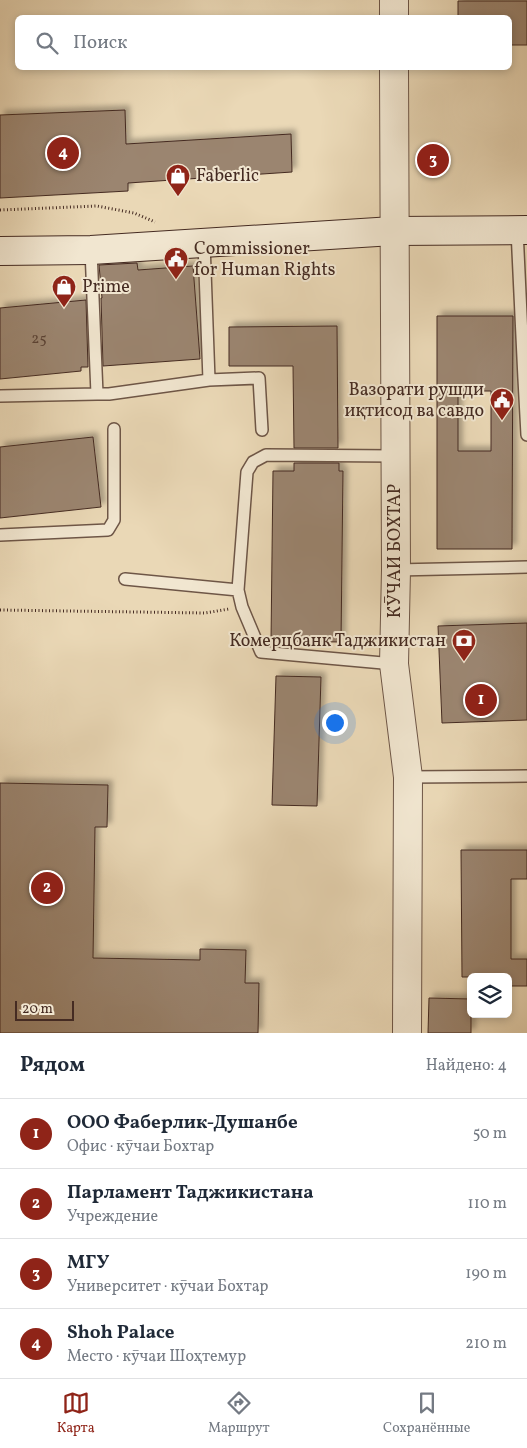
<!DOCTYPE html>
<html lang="ru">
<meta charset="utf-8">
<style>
body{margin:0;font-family:Vollkorn,serif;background:#f2f2f3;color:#1f2937}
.controls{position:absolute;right:15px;bottom:15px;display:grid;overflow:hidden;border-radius:8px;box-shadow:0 2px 8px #0003}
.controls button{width:45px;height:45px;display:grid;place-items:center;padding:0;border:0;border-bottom:1px solid #e0e1e3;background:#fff;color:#1f2937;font:25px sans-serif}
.scale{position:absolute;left:15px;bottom:12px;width:59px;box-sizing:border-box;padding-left:5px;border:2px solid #452b22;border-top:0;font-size:14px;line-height:18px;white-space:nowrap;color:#452b22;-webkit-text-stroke:4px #f1e6d0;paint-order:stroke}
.you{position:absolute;left:334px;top:722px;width:18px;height:18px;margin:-12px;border:4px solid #fff;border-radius:50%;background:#1a73e8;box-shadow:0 0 0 8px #1a73e833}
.badge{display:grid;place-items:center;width:32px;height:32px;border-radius:50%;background:#8f2418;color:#fff;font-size:16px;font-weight:700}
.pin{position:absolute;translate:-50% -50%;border:2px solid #fff;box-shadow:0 1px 5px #0006}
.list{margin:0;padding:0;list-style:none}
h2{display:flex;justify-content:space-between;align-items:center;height:65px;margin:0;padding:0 20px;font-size:21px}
h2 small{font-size:16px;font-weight:400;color:#747a83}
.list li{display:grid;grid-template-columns:32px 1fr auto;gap:15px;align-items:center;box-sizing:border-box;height:70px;padding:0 20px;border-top:1px solid #e0e1e3}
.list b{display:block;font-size:19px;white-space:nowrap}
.list p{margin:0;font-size:16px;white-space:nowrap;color:#747a83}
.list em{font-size:16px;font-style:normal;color:#747a83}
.icon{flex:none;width:28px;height:28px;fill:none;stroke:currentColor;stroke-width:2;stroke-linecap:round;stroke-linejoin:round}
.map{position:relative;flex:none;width:527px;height:1033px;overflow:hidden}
.search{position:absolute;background:#fff;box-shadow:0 2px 8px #0003;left:15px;right:15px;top:15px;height:55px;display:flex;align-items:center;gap:12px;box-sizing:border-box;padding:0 18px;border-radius:8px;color:#747a83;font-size:19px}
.sheet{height:345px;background:#fff}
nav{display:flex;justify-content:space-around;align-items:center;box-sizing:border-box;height:70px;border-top:1px solid #e0e1e3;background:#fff;font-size:14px;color:#747a83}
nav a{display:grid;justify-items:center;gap:2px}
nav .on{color:#8f2418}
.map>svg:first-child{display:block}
.building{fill:#9b856f;stroke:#452b22;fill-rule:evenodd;filter:url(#shadow)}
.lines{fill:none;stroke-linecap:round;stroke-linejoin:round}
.service-casing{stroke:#6e5647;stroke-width:14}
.tertiary-casing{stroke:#6e5647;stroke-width:30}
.secondary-casing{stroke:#452b22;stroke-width:30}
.path{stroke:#452b22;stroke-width:3;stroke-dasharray:1 2.5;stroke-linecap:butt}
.service{stroke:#f1e6d0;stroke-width:11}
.tertiary{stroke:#f1e6d0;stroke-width:28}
.secondary{stroke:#f1e6d0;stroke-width:28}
.labels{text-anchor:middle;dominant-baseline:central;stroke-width:4;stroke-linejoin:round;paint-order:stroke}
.number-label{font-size:15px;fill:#5a4235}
.poi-label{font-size:18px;fill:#452b22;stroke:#f1e6d0;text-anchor:start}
.street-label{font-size:18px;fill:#452b22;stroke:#f1e6d0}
</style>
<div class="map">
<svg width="527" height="1033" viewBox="0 0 527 1033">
<defs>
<filter id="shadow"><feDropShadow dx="4.5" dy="-4.5" stdDeviation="2.5" flood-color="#0004"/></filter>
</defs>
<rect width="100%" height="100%" fill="#ead8b6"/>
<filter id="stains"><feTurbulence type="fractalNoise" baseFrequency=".004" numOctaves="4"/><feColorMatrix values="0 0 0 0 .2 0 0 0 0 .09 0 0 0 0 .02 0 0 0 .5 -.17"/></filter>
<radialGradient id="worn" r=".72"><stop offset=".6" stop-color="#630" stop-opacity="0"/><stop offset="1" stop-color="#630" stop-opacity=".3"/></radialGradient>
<!-- building -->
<path class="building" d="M458,1H527V45H510V18H458Z
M125,110L126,144L291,134L292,172L128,183V191L0,198V115Z
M137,263L138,270L193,266L200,359L103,366L101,298H102L99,265Z
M86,300L88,367H81V371L0,379V308Z
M437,316H513L512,549H437ZM458,391H491V451H458Z
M337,326L338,448H294L293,366H229V327Z
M93,437L101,507L0,518V447Z
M294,463H339V471H343L341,642L271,641L273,471H294Z
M527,623V720L442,723L438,626Z
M276,676L321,677L317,806L272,805Z
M0,783L108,785L107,827H95L93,958L200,960V949L246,950L245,983H259L258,1033H0Z
M461,850H527V879H511V959H527V986H508V977H462Z
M429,998L471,999V1033H428Z"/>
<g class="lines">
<defs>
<path id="service" d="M517,230L524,379H527
M204,243L209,380L259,378L262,430
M524,379L527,435
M97,394H109L209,380
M0,396L97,394L91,250
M0,535L108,530L114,520V429
M396,570L527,567
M125,579L238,590
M394,664L261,652L242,607L238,590L247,472L253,462L266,455L395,456
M408,777L527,776"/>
<path id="tertiary" d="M394,18V0
M394,68L396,570L394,664L408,777L407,1033"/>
<path id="secondary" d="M0,251L91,250L393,231L527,230"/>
</defs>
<!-- service casing -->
<use href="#service" class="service-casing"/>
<!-- tertiary casing -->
<use href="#tertiary" class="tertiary-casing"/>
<!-- secondary casing -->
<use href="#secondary" class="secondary-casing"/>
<!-- path -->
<path class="path" d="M0,210L97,206L134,213L155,222
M0,610L205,613L229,609"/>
<!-- service -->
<use href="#service" class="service"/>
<!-- tertiary -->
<use href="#tertiary" class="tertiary"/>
<!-- secondary -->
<use href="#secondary" class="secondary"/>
</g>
<!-- icons -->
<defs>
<symbol id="shop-pin" viewBox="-11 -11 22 30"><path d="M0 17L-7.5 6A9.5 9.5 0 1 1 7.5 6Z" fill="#8f2418" stroke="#f1e6d0"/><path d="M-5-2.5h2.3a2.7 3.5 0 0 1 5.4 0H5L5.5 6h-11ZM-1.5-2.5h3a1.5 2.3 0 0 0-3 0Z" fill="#fff"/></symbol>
<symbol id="civic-pin" viewBox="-11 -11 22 30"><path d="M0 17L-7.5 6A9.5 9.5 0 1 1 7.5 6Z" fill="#8f2418" stroke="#f1e6d0"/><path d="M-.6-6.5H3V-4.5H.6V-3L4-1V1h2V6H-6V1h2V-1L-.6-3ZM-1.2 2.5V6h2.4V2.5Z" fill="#fff"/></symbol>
<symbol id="bank-pin" viewBox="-11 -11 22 30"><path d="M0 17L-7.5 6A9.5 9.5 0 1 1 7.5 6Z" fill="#8f2418" stroke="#f1e6d0"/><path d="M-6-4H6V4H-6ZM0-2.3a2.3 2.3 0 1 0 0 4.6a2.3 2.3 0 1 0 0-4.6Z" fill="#fff"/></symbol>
</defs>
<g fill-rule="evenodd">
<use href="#shop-pin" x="164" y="162" width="28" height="38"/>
<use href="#civic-pin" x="162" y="245" width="28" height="38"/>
<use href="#shop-pin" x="50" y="273" width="28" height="38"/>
<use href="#civic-pin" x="488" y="386" width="28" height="38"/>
<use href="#bank-pin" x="450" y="627" width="28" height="38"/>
</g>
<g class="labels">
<!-- number labels -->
<g class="number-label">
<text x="39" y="339">25</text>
</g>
<!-- poi labels -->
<g class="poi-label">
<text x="196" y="176">Faberlic</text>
<text x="194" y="249">Commissioner<tspan x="194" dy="21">for Human Rights</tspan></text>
<text x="82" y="287">Prime</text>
<text x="484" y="390" text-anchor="end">Вазорати рушди<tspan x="484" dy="21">иқтисод ва савдо</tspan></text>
<text x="446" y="641" text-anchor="end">Комерцбанк Таджикистан</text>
</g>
<!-- street labels -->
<g class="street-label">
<text transform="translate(395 551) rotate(-90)">КӮЧАИ БОХТАР</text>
</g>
</g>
<rect width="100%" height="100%" filter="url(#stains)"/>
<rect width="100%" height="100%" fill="url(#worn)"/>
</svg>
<div class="controls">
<button><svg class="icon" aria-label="layers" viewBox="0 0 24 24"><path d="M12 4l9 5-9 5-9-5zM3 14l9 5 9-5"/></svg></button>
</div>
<div class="scale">20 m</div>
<div class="you"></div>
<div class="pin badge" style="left:481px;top:700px">1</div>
<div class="pin badge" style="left:47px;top:888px">2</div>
<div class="pin badge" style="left:433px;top:160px">3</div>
<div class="pin badge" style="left:63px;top:153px">4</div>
<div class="search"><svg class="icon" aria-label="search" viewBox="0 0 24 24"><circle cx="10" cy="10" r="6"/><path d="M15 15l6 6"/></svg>Поиск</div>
</div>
<section class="sheet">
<h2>Рядом<small>Найдено: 4</small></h2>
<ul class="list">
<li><span class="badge">1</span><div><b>ООО Фаберлик-Душанбе</b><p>Офис · кӯчаи Бохтар</p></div><em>50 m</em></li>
<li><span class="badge">2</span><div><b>Парламент Таджикистана</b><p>Учреждение</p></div><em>110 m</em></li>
<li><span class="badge">3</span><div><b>МГУ</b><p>Университет · кӯчаи Бохтар</p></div><em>190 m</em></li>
<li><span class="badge">4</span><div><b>Shoh Palace</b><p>Место · кӯчаи Шоҳтемур</p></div><em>210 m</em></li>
</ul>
</section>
<nav>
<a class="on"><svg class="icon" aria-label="map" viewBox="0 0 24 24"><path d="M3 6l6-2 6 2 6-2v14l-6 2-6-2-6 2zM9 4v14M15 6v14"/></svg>Карта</a>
<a><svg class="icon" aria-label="directions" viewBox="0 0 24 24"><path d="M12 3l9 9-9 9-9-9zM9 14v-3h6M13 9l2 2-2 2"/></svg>Маршрут</a>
<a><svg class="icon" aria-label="saved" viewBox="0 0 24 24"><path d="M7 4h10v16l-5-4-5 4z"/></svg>Сохранённые</a>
</nav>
